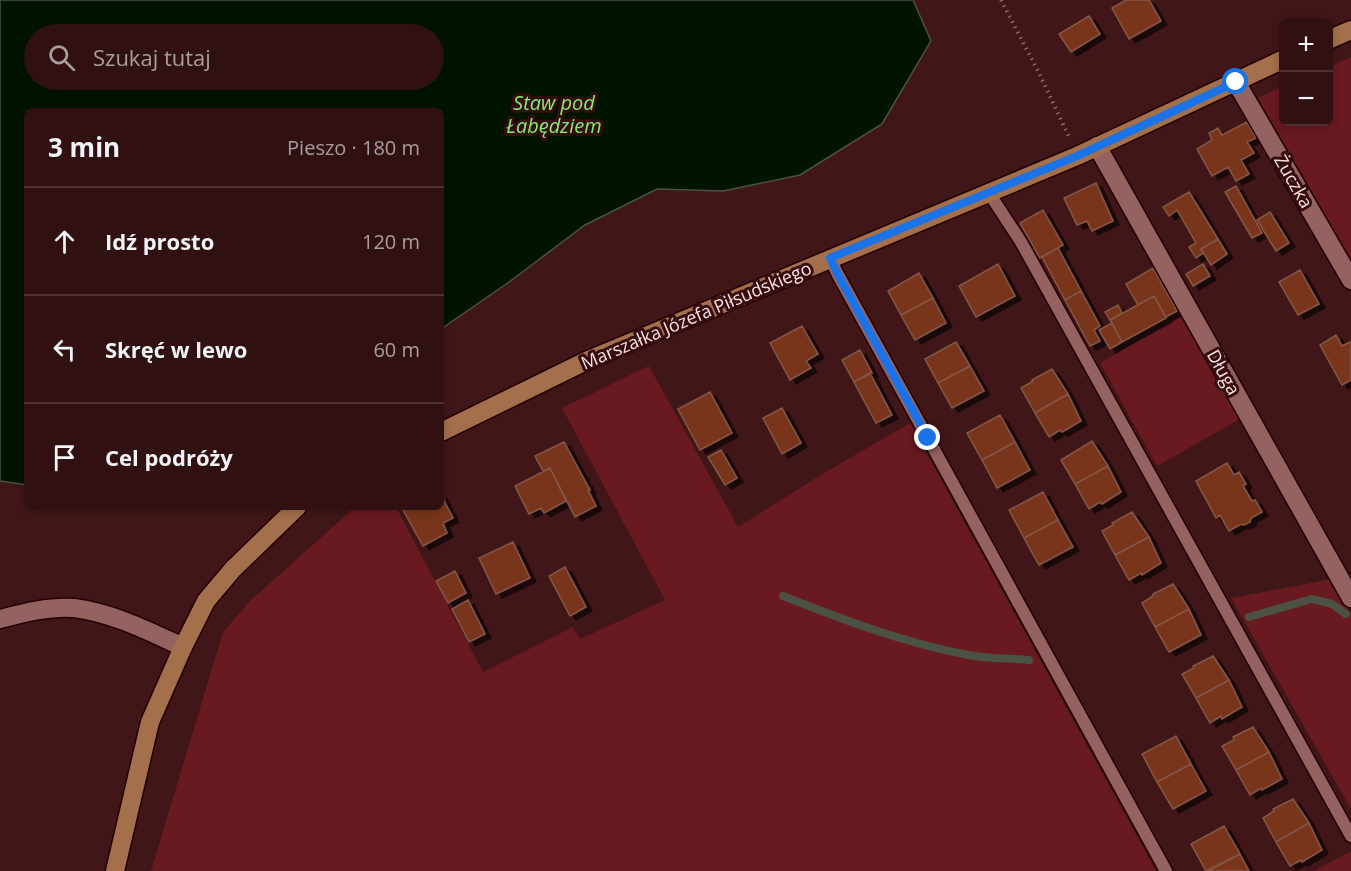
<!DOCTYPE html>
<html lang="pl">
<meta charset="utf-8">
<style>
body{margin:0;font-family:"Open Sans",sans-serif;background:#39191b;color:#f1f3f6}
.controls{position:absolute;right:18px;top:18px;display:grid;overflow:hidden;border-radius:9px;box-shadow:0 3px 9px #0003}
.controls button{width:54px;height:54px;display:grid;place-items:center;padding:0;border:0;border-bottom:2px solid #4c3032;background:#311012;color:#f1f3f6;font:30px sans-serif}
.stop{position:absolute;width:18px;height:18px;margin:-14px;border:4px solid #1a73e8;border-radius:50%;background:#fff}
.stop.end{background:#1a73e8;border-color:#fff;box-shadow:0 2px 6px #0008}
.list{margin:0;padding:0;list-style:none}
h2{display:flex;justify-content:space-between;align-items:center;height:78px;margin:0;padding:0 24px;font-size:26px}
h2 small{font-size:20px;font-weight:400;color:#a89d9f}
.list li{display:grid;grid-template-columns:39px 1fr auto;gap:18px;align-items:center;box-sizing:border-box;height:108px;padding:0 24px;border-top:2px solid #4c3032}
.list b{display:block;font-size:22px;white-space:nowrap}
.list em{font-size:20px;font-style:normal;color:#a89d9f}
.icon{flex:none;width:33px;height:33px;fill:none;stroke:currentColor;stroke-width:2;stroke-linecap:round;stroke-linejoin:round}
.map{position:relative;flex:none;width:1351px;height:871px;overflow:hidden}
.search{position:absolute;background:#311012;box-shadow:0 3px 9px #0003;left:24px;top:24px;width:420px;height:66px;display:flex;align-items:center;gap:15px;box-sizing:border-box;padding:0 21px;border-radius:33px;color:#a89d9f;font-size:22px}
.panel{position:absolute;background:#311012;box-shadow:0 3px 9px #0003;left:24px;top:108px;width:420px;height:402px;border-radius:9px}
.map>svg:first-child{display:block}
.green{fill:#691920}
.water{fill:#001400;stroke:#4b5244;stroke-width:1.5;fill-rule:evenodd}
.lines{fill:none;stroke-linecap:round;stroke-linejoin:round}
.stream{stroke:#4b5244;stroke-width:8}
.building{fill:#78361d;stroke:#855747;stroke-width:1.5;filter:url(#shadow)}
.lane-casing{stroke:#250004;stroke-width:15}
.street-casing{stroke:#250004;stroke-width:21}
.secondary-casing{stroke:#250004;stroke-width:21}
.path{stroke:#8a6667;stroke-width:4;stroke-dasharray:1.5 4.5;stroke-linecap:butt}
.lane{stroke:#946261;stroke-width:12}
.street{stroke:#946261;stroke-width:18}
.secondary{stroke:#a3704b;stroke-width:18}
.route{stroke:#1a73e8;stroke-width:8}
.labels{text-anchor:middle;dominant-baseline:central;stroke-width:6;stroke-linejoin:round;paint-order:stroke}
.street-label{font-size:18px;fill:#fbe3e2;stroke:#360c0f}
.water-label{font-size:20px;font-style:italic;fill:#82ef6c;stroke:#360c0f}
</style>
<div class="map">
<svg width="1351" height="871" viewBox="0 0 1351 871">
<defs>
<filter id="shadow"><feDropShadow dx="6" dy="4" stdDeviation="0" flood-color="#0009"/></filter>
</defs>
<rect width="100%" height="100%" fill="#411618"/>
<!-- green -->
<path class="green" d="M1351,57V259L1258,98L1283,86L1284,122H1328L1329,67Z
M1182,315L1242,418L1157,466L1100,363Z
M649,366L738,527L824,473L910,423L1156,871H151L223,632L250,601L355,507H396L483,672L573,627L580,639L665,600L562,408Z
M1332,579L1351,614V809L1231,598Z
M1351,851V871H1314Z"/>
<!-- water -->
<path class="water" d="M0,0H913L931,41L882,124L800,175L723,191L657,189L585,225L509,282L441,329V111H27V485L0,481ZM34,34H434V80H34Z"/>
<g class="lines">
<!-- stream -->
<path class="stream" d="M783,596C844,620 904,643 969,655C988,659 1009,658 1029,660
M1249,617L1312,599L1332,604L1346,614"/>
</g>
<!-- building -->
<path class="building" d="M1126,0H1149L1161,21L1129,39L1112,8Z
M1089,16L1100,34L1071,52L1059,34Z
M1247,122L1256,138L1247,142L1254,153L1241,160L1249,174L1236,181L1228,167L1212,176L1197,149L1212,140L1209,133L1218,128L1222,135Z
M1096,183L1113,221L1092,231L1087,221L1077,225L1064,198Z
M1236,186L1262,233L1252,238L1225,192Z
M1189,192L1218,239L1201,249L1203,253L1196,258L1189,247L1196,243L1177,210L1169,216L1163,207Z
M1043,210L1063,245L1040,258L1020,223Z
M1270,212L1289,243L1276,251L1257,220Z
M1218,239L1227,254L1211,265L1201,249Z
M1058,248L1081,291L1065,300L1042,257Z
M998,264L1015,296L976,317L959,286Z
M1203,264L1210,276L1193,286L1186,274Z
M1153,268L1177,311L1166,317L1154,296L1138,305L1126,284Z
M1300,270L1319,304L1298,315L1279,282Z
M919,273L933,298L901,315L888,291Z
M1081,291L1100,326L1094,330L1100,341L1090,346L1065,300Z
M1154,296L1166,318L1122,342L1110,320Z
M933,298L946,323L915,340L901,315Z
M1118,305L1122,313L1110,320L1105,312Z
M1112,323L1122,342L1110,349L1099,330Z
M802,326L818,354L806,361L811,368L790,380L770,343Z
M1336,335L1342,346L1350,342L1351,344V380L1342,385L1320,345Z
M956,342L970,366L938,383L925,359Z
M860,350L872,373L854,382L842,360Z
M970,366L984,391L952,408L938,383Z
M1052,369L1068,394L1035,413L1021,388L1033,381L1032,380Z
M870,373L892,415L876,423L854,382Z
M710,392L732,433L700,450L678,409Z
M1068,394L1081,421L1062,432L1060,430L1049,437L1035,413Z
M782,408L801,443L782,454L763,418Z
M1000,415L1015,442L982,460L967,433Z
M1092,441L1108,466L1075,484L1061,460Z
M564,442L590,490H588L596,506L575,517L550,468L543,471L535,456Z
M1015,442L1030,470L997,488L982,460Z
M721,450L737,478L725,485L708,457Z
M1227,463L1234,475L1239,472L1246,484L1243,486L1252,501L1255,500L1262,512L1251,518L1250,522L1244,525L1241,524L1229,531L1220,515L1216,518L1196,481Z
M1108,466L1121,492L1102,504L1100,502L1089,509L1075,484Z
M550,468L566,501L544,513L541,508L529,514L515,486Z
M1043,492L1058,520L1024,538L1009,510Z
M441,495L453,518L443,523L447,533L423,546L403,510L408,507H441Z
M1132,512L1149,537L1115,555L1102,531L1113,525L1112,523Z
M1058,520L1073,547L1039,565L1024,538Z
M1149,537L1161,563L1142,575L1141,573L1129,580L1115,555Z
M513,542L530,578L496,594L479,558Z
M565,567L586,607L570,616L549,576Z
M455,571L466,593L448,603L436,581Z
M1173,584L1189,609L1155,627L1142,603L1153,596V594Z
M468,600L485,634L469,642L452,609Z
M1189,609L1201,635L1169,652L1155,627Z
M1213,656L1229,680L1196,698L1182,674L1194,668L1193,666Z
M1229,680L1242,707L1222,719L1221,716L1210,723L1196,698Z
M1253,727L1269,752L1236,770L1222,746L1234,740L1233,737Z
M1176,736L1191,764L1157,782L1142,754Z
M1269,752L1282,779L1262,790L1261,788L1250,795L1236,770Z
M1191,764L1206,791L1173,809L1157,782Z
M1293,799L1309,823L1276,842L1263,818L1274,811L1273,809Z
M1309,823L1322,850L1302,862L1301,860L1290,866L1276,842Z
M1224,826L1240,854L1206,871L1191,844Z
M1240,854L1249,871H1208Z"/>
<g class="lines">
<defs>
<path id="lane" d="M989,193L1021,242L1351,836
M830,258L837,273L1166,871"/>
<path id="street" d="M1236,82L1351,280
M1097,146L1351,598
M0,619C23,613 49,606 74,608C113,613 148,631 183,647"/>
<path id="secondary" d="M1328,40L1351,30
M441,432L586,361L1077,156L1284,59
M115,871L150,722L183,647L206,601L233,569L297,507"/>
</defs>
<!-- lane casing -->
<use href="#lane" class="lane-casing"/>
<!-- street casing -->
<use href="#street" class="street-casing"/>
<!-- secondary casing -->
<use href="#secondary" class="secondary-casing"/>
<!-- path -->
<path class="path" d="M1001,0L1039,73L1070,139"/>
<!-- lane -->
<use href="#lane" class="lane"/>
<!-- street -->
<use href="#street" class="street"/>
<!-- secondary -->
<use href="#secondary" class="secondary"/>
</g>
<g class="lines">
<!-- route -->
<path class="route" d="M928,438L837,273L830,258L1077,156L1236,82"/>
</g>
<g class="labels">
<!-- street labels -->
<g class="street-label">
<text transform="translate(1294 181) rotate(60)">Żuczka</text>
<text transform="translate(696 315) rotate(-23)">Marszałka Józefa Piłsudskiego</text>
<text transform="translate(1224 372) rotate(61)">Długa</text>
</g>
<!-- water labels -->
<g class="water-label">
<text x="554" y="102">Staw pod<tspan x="554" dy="23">Łabędziem</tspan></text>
</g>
</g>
</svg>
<div class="controls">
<button>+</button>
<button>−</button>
</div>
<div class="stop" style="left:1236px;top:82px"></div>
<div class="stop end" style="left:928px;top:438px"></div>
<div class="search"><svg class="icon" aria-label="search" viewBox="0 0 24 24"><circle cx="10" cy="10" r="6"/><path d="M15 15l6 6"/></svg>Szukaj tutaj</div>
<section class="panel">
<h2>3 min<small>Pieszo · 180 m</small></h2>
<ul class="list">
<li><svg class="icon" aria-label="ahead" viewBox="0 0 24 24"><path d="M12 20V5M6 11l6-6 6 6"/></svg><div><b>Idź prosto</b></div><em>120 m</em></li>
<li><svg class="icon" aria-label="left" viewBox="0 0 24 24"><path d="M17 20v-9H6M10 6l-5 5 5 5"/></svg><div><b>Skręć w lewo</b></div><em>60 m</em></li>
<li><svg class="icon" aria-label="arrive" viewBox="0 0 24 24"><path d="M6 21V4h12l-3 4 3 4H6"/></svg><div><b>Cel podróży</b></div></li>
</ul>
</section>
</div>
